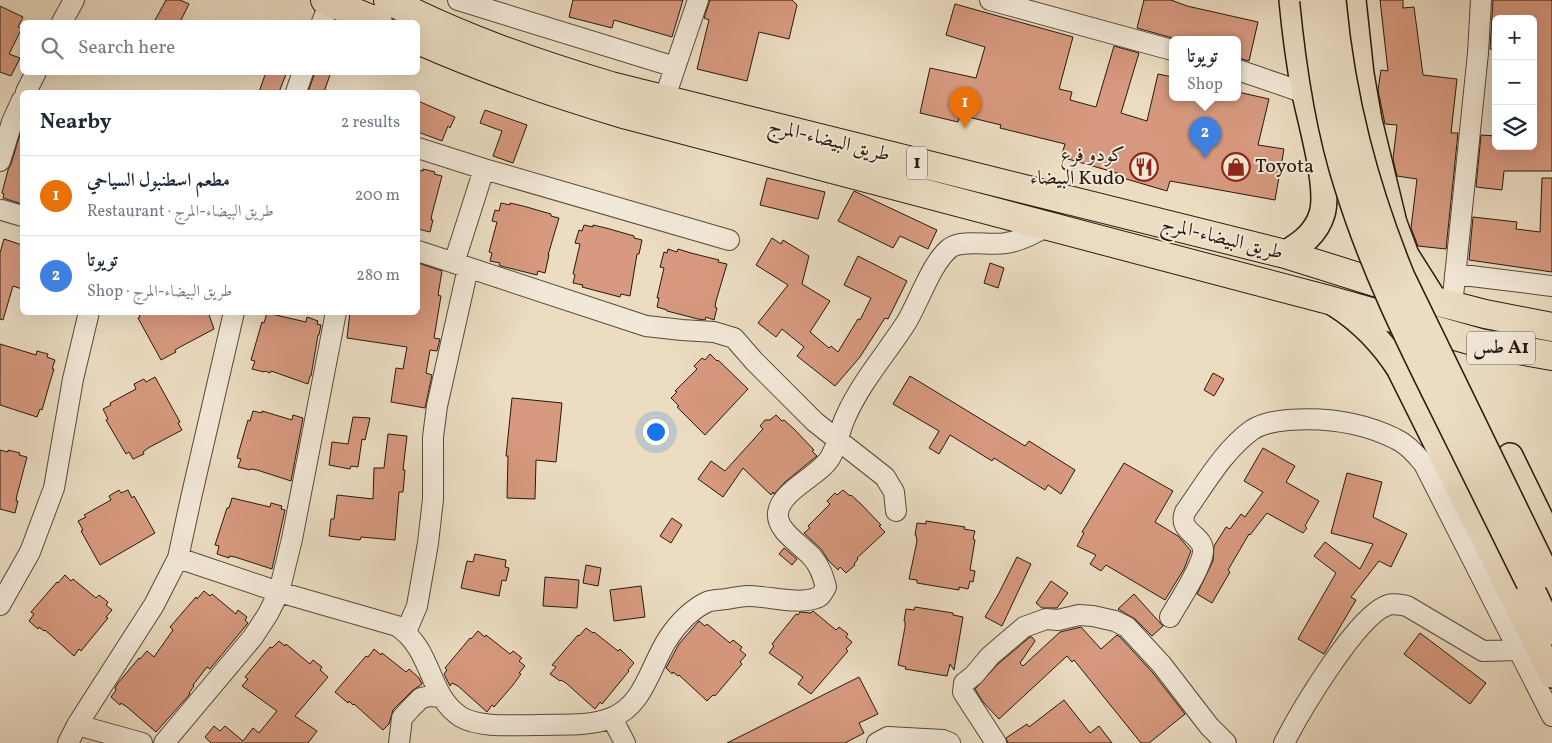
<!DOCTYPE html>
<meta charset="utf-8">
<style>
body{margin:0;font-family:Vollkorn,Amiri,serif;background:#f2f2f3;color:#1f2937}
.controls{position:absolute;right:15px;top:15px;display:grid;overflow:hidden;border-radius:8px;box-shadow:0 5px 20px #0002}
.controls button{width:45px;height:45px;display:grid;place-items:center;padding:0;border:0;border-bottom:1px solid #e0e1e3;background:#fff;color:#1f2937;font:25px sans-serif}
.you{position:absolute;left:655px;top:431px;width:18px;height:18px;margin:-12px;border:4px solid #fff;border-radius:50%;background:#1a73e8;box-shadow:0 0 0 8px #1a73e833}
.badge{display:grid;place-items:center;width:32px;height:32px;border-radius:50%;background:#d93025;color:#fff;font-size:16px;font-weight:700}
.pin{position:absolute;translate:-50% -41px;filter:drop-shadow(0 1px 2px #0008)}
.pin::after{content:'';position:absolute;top:26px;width:18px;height:15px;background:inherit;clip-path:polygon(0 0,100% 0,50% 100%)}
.popup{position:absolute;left:1169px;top:36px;width:72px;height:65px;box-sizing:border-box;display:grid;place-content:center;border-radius:8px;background:#fff;filter:drop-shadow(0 1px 4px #0005);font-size:16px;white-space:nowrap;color:#747a83}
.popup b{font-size:19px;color:#1f2937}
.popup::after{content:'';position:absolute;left:50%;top:100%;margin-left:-10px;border:10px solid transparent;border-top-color:#fff}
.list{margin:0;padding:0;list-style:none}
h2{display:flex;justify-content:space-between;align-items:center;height:65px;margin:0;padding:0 20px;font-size:21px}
h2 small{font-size:16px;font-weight:400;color:#747a83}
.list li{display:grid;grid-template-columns:32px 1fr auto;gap:15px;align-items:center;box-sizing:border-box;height:80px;padding:0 20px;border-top:1px solid #e0e1e3}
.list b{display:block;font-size:19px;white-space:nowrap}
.list p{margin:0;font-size:16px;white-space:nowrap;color:#747a83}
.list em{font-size:16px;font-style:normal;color:#747a83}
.icon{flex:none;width:28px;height:28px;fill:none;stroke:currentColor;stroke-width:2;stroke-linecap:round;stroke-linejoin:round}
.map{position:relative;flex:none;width:1552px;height:743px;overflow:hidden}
.search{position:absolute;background:#fff;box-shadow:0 5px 20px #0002;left:20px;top:20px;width:400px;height:55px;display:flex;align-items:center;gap:12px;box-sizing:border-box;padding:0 18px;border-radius:8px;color:#747a83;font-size:19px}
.panel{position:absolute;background:#fff;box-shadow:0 5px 20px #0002;left:20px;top:90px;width:400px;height:225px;border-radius:8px}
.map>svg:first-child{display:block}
.building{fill:#d7997f;stroke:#261a0d}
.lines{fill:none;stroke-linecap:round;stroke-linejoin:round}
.minor-casing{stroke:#574a3a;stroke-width:22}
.major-casing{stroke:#261a0d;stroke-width:28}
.highway-casing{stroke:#261a0d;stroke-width:30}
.minor{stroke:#f2e8d7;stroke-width:20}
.major{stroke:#ebdcc2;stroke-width:25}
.highway{stroke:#ebdcc2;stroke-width:28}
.major-bridge-casing{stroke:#261a0d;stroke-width:28;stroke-linecap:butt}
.major-bridge{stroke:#ebdcc2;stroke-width:25}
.labels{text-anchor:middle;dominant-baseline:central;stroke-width:4;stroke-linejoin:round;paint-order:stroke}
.shield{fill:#f2e8d7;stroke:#63584a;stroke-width:1}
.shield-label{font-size:19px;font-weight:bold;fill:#261a0d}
.street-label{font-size:20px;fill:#261a0d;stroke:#f2e8d7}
.poi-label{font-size:20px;fill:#261a0d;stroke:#f2e8d7;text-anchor:end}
</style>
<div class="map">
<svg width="1552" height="743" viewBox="0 0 1552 743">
<rect width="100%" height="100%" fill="#ebdcc2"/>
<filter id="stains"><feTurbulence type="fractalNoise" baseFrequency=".004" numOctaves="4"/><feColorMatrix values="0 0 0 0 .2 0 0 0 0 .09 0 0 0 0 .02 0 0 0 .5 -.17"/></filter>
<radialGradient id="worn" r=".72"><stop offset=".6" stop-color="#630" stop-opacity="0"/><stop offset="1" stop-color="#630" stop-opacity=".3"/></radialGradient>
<!-- building -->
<path class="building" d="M166,0H180L189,4L180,22H154Z
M573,0H683L672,37L614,20L612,28L569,17Z
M710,0H792L797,5L789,39L759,32L747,81L697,69L709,20L704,18Z
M1144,0H1171L1187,6L1258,22L1249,61L1238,58V39H1176L1137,28Z
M1380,0H1403V8L1414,7L1423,75L1457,79L1451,133H1458L1446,249L1418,246L1411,228L1417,179L1397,176L1393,159L1397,125L1385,124L1378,90L1381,70L1388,71Z
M1493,0H1552V171H1504L1502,190L1476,187L1481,135L1496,136V146H1533L1534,19H1496V50L1490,49Z
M955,4L1073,37L1059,89L1072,92L1070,100L1096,107L1114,46L1139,53L1121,113L1147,121L1158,74L1172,77V97H1238V92L1269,99L1258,145L1284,149L1275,200L1170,181L1167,191L1116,176L1117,173L1061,157L1065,144L1000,128L1001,125L960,115L958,122L920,113L930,68L976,78L985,47L946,35Z
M0,6L23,17L18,27L22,28L9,54L20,58L11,76L0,72Z
M266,72H287L279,92H259Z
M315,72H331L324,92H308Z
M418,101L455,117L450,128L448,126L442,141L418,132Z
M485,110L527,125L513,163L493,156L502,131L480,123Z
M22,128V204L3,198L4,194L2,193L8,170L11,164Z
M423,169L435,172L434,174L442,176L432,214L431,220H433L430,232L418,229V170L423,171Z
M767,178L825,192L818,219L760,205Z
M1542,178H1552V272L1469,260L1473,217L1517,222L1516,229L1540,232Z
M854,191L937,230L928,249L900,236L893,248L838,221Z
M501,203L510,205V203L523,206L551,214V216L559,218L548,255H549L545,273L538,271L537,275L501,266L499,265L500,263L490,261L492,253L489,252L497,222L492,221L495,210L499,211Z
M584,225L593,227V225L606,228L634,236V238L642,240L639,254H637L630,296L621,294L620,297L582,287L583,285L573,283L575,275L573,274L580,244L575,243L579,230L582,231Z
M772,238L781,244L783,240L809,256L802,284L830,301L810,332L829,348L831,346L838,352L858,319L860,320L871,298L844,285L858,256L907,281L888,319L885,318L860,357L835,386L797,356L804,347L782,329L776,337L758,323L788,285L756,265Z
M4,239L22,245V289L13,286L3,320L0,319V253Z
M668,249L677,252L678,249L691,253L719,260L718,262L727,264L716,301L715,307L717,308L714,320L706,317L705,320L698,319L667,311V310L657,307L659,298H657L664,268L660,267L664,252L667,253Z
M418,263L442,271L438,295L441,296L434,338L440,339L437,351L430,350L426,373L432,375L425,408L391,402L396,368L403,369L407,347L347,338L350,312H418Z
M990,263L1004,268L998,288L984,283Z
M138,312H208L214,329L180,347L175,350L176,352L161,360L138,318L140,317Z
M267,313L306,322L307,317L318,321L317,324L321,325L319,335H318L311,376H310L308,384L271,371L270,373L265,371L264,372L252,369L255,361L251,360L262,322L264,323Z
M0,344L36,355L37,351L48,354L47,357L55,360L52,369H54L50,382L42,410L40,409L37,417L0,405Z
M710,354L717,361L718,360L748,389L705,435L677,407L679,406L671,398L677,392L675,391L697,369L694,366L702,358L705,360Z
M1213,373L1224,379L1214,396L1204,390Z
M910,376L1025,446L1029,441L1075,470L1061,494L1048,485L1045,490L994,458L992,461L950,435L939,454L929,448L939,431L893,404Z
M155,377L180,422L178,423L182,430L148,448L143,452L144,454L133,459L129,452L126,454L106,420L108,419L103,409L111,405L110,403L136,389L134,384L144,379L146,382Z
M512,398L562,403L556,462L536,460L535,499L507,498L508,456H506Z
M253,411L262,413V411L292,420L293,415L303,418L291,481L257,470L251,469L250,470L238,467L241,459L237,458L248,420L250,421Z
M776,415L782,421L784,420L794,429L814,450L812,451L817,456L785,482L774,494L773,492L771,495L743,468L723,497L698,479L711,461L725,471L763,429L760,426L765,420H770Z
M353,417L370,418L365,440L362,439L358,467L351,466L350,469L329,465L332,442L348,444Z
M388,434L407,436L403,470H405L403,492H399L395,540L361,537L360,540L329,536L331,519H334L337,495L373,499L374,468H384Z
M1263,448L1295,466L1286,482L1319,501L1305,526L1307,528L1303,533L1267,513L1250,535L1249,534L1228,570L1230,572L1212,603L1197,594L1213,561L1214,546L1226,527L1230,529L1241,514L1245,517L1263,492L1244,481Z
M0,450L8,452V450L20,453L19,455L27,457L17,495L16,501H18L15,513L0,509Z
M1124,463L1173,491L1155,522L1178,536L1191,551L1184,569L1165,600L1106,565L1101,571L1090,564L1096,555L1077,546L1084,533L1082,532Z
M1347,473L1382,482L1373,517L1407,534L1391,567L1379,561L1351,597L1356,600L1324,654L1298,639L1336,573L1314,556L1325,542L1360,569L1373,544L1331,533Z
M119,490L121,493L128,490L132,498L134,496L155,533L100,565L81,531L83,530L78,521L86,517L84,515L111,500L109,496Z
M843,490L850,496L851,495L861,504L881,525L879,526L885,532L857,558L858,559L854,564L855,565L846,573L840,567L838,570L829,561L821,549L804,533L810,528L808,526L830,504L827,501L835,493L837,495Z
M232,498L270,507L271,503L282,506L281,509L285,510L272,569L235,557L229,556V558L217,554L219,546L215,545L227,508H229Z
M672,518L682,525L671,543L660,536Z
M926,521L965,527L964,529L975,531L973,539L975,540L970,570L975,571L973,582L970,581L968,589L959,587V590L917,583V580L909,579L917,541L916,535H915L917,523L926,524Z
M784,548L797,559L792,565L779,554Z
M475,554L506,560L505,567L509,568L506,581L502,580L499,596L461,588L467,561L473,562Z
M1017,557L1031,564L1002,626L985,617L999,593Z
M586,565L601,568L598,586L583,583Z
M65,575L71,581L73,579L96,598L99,595L108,602L106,605L112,610L106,617L108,618L81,651L79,649L74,656L45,630L44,631L39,627L38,629L29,621L34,614L31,612L57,582L58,583Z
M545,577L579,580L577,608L543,606Z
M1051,581L1068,593L1057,608H1042L1036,603Z
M641,586L645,617L614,621L610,590Z
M204,591L210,596L212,594L236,614L238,610L247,617L245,620L248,623L210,669L207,667L193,685L194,686L189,693L190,694L156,732L127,707L121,703L120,705L111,697L116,690L115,688L118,683L139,658L140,659L147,651L154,657L173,630L170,627L196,597L197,599Z
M1134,594L1163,626L1152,636L1135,619L1118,609Z
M915,607L953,613V615L963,617L954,670L950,664L947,676L905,669L906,667L898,665L905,627V621H904L906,609L914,610Z
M813,611L836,630L839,627L848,634L846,637L852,642L846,649L848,651L811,694L798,684L803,677L769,653L774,646L772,644L796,614L798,615L800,612L811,613Z
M699,621L705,626L707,624L730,643L733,640L742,647L740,650L746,655L740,662L742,664L715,696L713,695L707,701L679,675L678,676L673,672L672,674L666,668L679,644Z
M1081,627L1101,649L1117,635L1120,637L1153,673L1185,714L1149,743H1141L1074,660L1072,662L1067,656L999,719L983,702L975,689L998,664L1030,637H1032L1035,641L1020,663L1023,666L1060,632Z
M586,628L593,633L594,632L618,651L620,649L634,663L628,670L629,671L602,704L600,702L595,709L566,683L561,680L560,681L550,674L556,667L552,665L578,635L579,636Z
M478,631L485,637L486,635L510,654L513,651L522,658L519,661L525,666L519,673L521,674L513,685L494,707L492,705L487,712L458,686L452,683L450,686L444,674L447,670L445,668L470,638L471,639Z
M1420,633L1486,683L1470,704L1404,654Z
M279,641L285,646L286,644L310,664L313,660L322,667L320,670L328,677L295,716L317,731L308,743H211L205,737L214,726L220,731L225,726L243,741L253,728L259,733L277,711L242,686L248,679L245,677L270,647L272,648Z
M374,649L381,655L382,653L406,672L409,669L419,678L422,684L413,690L393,710L389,724L383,730L354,704L353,705L349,701L348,703L335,692L366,656L368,657Z
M859,677L878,714L859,723L864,733L845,743H727Z
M1064,700L1090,733L1099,726L1112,743H1008L1006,738L1027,724L1029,727Z"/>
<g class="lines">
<defs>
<path id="minor" d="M458,0L675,67
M990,0L1172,50
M62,22L74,0
M322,22L330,2
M1238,70L1305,93
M26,92L36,72
M296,92L303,72
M664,100L698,0
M418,148L484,169L729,240
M0,161L12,122L22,100
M2,210L22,216
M418,251L646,326L682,330L714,332L734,338L754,361L815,422L885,477L894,492L896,511
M454,263L484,169
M1455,274L1552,286
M1452,306L1478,53L1481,0
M178,558L279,592L397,626C434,651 427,695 461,717C480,728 514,725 536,725C560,724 588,727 611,718C645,705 650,665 669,637C678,624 692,609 707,602C712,600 720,600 726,599C733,598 741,596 748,596C769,596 797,605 816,598C821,597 823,592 826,587C823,576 820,566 812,557C802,545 776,531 778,513C780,491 819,476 830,458C837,447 840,428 846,416C861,382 886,354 906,323C919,302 931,263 950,248C962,239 990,246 1006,243C1021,241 1034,234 1047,226
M0,605L30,552L54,488L73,379L89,312
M1170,617C1178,603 1203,565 1203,551C1204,535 1177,532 1185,512C1205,484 1224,450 1252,430C1263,423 1276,421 1288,420C1326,417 1362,422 1396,439C1407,444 1416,454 1424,464L1552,716
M406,632L417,606L428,543L433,499V437L437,406L468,268
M612,718L625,743
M77,725L142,743
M68,743L77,725L154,605L178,558L191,498L234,312
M164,743L253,637L268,614L279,592L292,539L336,312
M399,743L402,718L411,708L421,698L430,696L441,697
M877,743L888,737L943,740L950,743
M996,743L963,692L964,683L974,675L990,656L1024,627L1046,619L1058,620L1079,615L1093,616L1115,621L1127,627L1162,665L1209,726L1226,743
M1284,743C1300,712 1357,615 1388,605C1394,603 1401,605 1407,606L1483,651L1519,650"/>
<path id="major" d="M1353,0L1361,74L1369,120L1394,223L1406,255L1435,301
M1285,254C1301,244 1316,234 1322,214C1330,188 1311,123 1305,94C1299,63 1295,32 1292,0
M1335,304C1362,321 1382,342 1399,368L1552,675
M1510,456L1552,542
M1529,583L1552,632"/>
<path id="highway" d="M325,0L378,22
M388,0C459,37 534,63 611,86L1285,254L1435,301L1485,314L1552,327
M418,40C486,70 556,94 627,115L1329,300L1480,343L1552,356"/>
</defs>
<!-- minor casing -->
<use href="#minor" class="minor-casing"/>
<!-- major casing -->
<use href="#major" class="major-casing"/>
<!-- highway casing -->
<use href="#highway" class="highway-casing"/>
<!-- minor -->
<use href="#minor" class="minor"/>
<!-- major -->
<use href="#major" class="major"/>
<!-- highway -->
<use href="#highway" class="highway"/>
<defs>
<path id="major-bridge" d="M1313,0C1319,62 1328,126 1347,185C1371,263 1406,335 1442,407C1471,466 1500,525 1529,583
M1333,0C1342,98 1365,186 1402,277L1547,575"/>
</defs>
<!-- major-bridge casing -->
<use href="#major-bridge" class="major-bridge-casing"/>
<!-- major-bridge -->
<use href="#major-bridge" class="major-bridge"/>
</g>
<!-- icons -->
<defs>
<symbol id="restaurant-ring" viewBox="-11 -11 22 22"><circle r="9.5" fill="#f2e8d7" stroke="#8f2418" stroke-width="1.5"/><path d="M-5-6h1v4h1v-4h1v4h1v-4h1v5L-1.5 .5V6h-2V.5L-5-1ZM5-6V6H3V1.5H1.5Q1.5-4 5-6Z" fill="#8f2418"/></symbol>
<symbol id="shop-ring" viewBox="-11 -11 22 22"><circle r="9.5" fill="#f2e8d7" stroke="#8f2418" stroke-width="1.5"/><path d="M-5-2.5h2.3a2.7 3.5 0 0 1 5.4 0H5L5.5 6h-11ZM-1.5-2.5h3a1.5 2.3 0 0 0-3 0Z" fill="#8f2418"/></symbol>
</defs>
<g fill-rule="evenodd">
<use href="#restaurant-ring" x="1128" y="151" width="32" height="32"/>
<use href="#shop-ring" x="1220" y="151" width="32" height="32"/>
</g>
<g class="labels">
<!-- shield labels -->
<g class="shield">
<rect x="907" y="146.5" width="20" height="33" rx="4"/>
<rect x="1467" y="331.5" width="68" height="33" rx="4"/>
</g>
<g class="shield-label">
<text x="917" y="163">1</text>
<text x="1501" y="348">طس A1</text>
</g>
<!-- street labels -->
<g class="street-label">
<text transform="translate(829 141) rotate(14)">طريق البيضاء-المرج</text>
<text transform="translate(1222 239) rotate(14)">طريق البيضاء-المرج</text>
</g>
<!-- poi labels -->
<g class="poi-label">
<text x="1125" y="156">كودو فرع<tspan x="1125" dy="23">البيضاء Kudo</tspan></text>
<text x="1255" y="167" text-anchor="start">Toyota</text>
</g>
</g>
<rect width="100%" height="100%" filter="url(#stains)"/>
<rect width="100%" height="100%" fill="url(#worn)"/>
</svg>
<div class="controls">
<button>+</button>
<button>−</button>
<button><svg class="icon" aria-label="layers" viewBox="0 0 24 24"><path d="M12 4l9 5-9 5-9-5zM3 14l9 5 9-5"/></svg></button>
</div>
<div class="you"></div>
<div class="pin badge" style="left:965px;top:128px;background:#e8710a">1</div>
<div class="pin badge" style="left:1205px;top:158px;background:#3f7fe0">2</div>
<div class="popup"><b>تويوتا</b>Shop</div>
<div class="search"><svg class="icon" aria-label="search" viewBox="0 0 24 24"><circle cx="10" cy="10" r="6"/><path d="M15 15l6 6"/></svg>Search here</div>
<section class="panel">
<h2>Nearby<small>2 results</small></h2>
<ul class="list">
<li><span class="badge" style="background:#e8710a">1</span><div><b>مطعم اسطنبول السياحي</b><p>Restaurant · طريق البيضاء-المرج</p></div><em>200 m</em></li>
<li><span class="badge" style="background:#3f7fe0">2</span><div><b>تويوتا</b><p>Shop · طريق البيضاء-المرج</p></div><em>280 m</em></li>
</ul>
</section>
</div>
